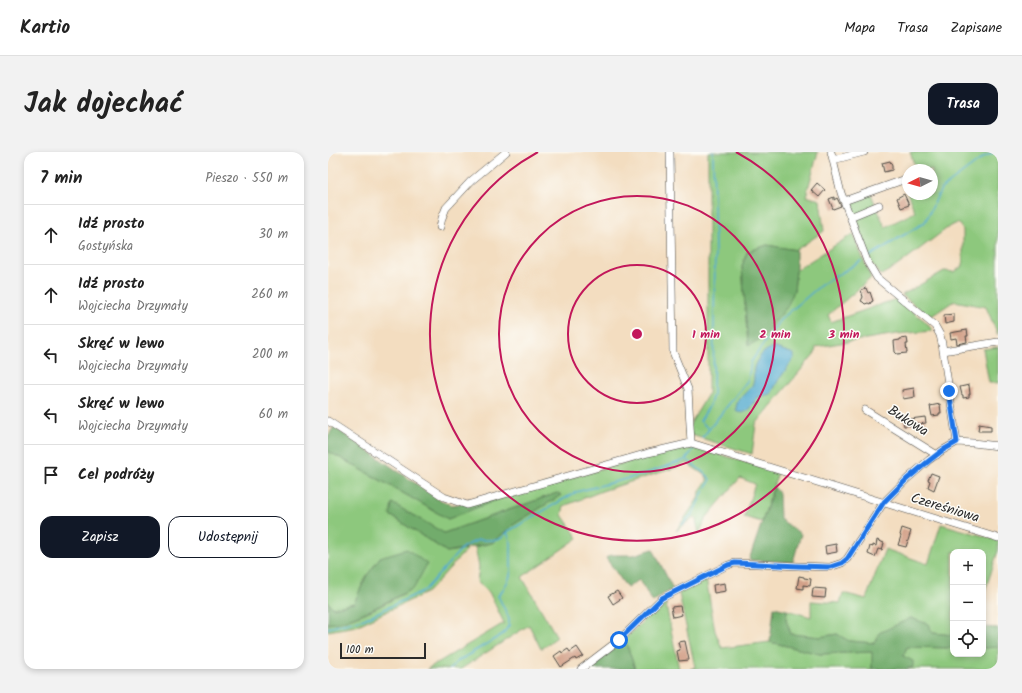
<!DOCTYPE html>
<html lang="pl">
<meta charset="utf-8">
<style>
body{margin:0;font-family:Kalam,sans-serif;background:#f2f2f2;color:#222}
.controls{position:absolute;right:12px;bottom:12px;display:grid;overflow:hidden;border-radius:8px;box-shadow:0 2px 6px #0003}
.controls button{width:36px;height:36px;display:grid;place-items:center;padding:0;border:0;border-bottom:1px solid #e0e0e0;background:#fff;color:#222;font:20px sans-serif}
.compass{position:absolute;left:574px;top:12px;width:36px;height:36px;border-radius:50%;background:#fff;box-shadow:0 2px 6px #0003;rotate:265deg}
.scale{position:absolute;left:12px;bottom:10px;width:86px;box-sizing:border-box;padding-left:4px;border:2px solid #2b2b2b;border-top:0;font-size:11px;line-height:14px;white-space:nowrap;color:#2b2b2b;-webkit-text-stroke:3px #fdfcf7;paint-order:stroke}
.stop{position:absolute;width:12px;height:12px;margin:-9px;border:3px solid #1a73e8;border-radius:50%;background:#fff}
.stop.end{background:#1a73e8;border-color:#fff;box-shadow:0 1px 4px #0008}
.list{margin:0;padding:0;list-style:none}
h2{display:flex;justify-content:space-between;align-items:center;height:52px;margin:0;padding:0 16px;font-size:17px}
h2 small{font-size:13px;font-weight:400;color:#767676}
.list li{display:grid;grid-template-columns:26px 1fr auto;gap:12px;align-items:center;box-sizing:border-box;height:60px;padding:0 16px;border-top:1px solid #e0e0e0}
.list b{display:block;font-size:15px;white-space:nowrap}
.list p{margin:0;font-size:13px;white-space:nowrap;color:#767676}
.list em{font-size:13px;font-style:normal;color:#767676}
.actions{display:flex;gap:8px;padding:12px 16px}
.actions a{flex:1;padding:9px 0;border:1px solid #111827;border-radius:12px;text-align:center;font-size:14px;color:#111827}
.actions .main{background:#111827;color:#fff}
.icon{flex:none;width:22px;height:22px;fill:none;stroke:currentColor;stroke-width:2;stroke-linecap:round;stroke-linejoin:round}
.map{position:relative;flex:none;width:670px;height:517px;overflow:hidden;border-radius:12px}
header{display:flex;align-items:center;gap:24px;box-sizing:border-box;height:56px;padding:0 20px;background:#fff;border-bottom:1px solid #e0e0e0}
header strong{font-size:19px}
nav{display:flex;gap:22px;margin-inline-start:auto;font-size:14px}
.intro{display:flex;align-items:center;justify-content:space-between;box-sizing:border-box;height:96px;padding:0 24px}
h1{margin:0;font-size:28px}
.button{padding:10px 18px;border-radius:12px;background:#111827;color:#fff;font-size:14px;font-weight:700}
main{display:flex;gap:24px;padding:0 24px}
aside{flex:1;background:#fff;border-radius:12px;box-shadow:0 2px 6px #0003}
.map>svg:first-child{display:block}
.green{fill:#8dc87d;stroke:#5c7a54}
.forest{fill:#72ac6c;stroke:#4e6c4c}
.water{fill:#52abcf;stroke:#3e6b7d}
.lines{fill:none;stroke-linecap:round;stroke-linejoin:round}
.stream{stroke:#52abcf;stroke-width:1.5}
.building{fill:#d3a189}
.minor-casing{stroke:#494641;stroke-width:8}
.minor{stroke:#fff;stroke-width:7}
.route{stroke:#1a73e8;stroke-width:5}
.ring{fill:none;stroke:#c2185b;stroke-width:2}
.labels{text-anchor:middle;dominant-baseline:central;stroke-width:3;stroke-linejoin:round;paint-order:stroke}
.street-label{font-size:14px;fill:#2b2b2b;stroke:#fdfcf7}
.centre{fill:#c2185b;stroke:#fdfcf7;stroke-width:2}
.ring-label{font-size:12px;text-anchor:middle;font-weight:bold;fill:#c2185b;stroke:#fdfcf7;stroke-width:3;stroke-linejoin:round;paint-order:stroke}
</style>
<header>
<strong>Kartio</strong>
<nav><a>Mapa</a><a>Trasa</a><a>Zapisane</a></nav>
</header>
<div class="intro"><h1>Jak dojechać</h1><a class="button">Trasa</a></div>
<main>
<aside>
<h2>7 min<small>Pieszo · 550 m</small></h2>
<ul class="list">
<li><svg class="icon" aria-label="ahead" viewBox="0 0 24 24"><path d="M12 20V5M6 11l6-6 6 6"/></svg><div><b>Idź prosto</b><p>Gostyńska</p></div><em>30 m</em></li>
<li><svg class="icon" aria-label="ahead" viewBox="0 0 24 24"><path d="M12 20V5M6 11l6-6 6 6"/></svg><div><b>Idź prosto</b><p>Wojciecha Drzymały</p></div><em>260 m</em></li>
<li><svg class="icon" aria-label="left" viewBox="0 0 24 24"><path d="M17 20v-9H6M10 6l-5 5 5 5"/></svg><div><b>Skręć w lewo</b><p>Wojciecha Drzymały</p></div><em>200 m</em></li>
<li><svg class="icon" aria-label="left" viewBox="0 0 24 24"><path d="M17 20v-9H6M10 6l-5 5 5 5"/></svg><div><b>Skręć w lewo</b><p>Wojciecha Drzymały</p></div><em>60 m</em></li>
<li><svg class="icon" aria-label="arrive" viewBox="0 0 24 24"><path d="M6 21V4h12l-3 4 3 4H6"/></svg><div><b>Cel podróży</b></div></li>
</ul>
<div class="actions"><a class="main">Zapisz</a><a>Udostępnij</a></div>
</aside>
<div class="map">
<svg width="670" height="517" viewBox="0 0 670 517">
<rect width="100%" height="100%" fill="#fdfcf7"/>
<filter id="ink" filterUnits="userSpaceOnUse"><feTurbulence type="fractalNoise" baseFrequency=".025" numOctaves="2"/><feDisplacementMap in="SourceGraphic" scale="8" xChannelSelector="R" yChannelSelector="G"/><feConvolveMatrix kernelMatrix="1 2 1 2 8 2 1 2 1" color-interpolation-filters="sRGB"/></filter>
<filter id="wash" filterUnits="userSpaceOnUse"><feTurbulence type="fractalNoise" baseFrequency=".012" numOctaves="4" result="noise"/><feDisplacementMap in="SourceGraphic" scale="16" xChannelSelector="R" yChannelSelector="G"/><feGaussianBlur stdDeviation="0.9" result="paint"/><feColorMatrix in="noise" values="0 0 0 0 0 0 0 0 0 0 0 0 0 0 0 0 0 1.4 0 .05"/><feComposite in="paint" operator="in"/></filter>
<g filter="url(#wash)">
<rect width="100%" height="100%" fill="#f3ddc0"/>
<!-- green -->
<path class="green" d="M380,0H490L478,44L492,48L496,79L468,98L439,93L419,100L414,114L420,193L466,139L468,118L525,82L543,126L500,163L503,170L568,147L597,169L605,179L569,182L488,195L487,201L428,272L424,302L357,281L380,242Z
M582,0H670V183L658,155L626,149L602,165L574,143L616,119L626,120L635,114V78L630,71L622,74L569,114L553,123L544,112L521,51L543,42L557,75L587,60L575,31L580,29V42H604V18H588Z
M670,195V231H661L655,197Z
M349,296L374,297L450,320L434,370L416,365L427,332L412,326L378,366L371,382L367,364L348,379L369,348L373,337L379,329V325L359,311L349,315L274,339L236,354L234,363L250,386L194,425L229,485L213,497L201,473L133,517H99L176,471L161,440L149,430L151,415L147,395L164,391L185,373L233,343L229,341L116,381L62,363L119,400L139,397L100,440L28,474L0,479V472C31,467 58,451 86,436L38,425L26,451L5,456L0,450V299L68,337L120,367L178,344Z
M613,372L670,388V399L655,445V400H625V483L605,481L583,466L552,481L546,491L520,489L509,482L492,485L463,482L458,468L459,458L483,465V449L512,451L515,441L538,447L557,397L600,412Z
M378,426L387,479L394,496L442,490L492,502L545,500L544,517H362L367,515L351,442L353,438Z
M337,448L351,517H307L297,487L323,461Z
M579,495L625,496V502H655V496L670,495V517H578L585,515L575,504Z"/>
<!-- forest -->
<path class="forest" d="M439,93L468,98V118L466,139L459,155L434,186L420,194L414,114L419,100Z
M6,275L110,347L124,353L178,344L120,367L68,337L0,299V284Z
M446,335L451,341L452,367L473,382L465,410L421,408Z
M229,341L233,343L185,373L164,391L119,400L62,363L64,351L116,381Z
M79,397L99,412L86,436L43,458L13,470L0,472V450L5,456L26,451L38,425L52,405Z
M325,397L345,437L334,443L325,450L311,428L299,436L278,406L282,403H306Z
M446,455L459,458L458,468L463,482L492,485L509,482L521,489L546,491L551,481L583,466L600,472L605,481L625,483V496L579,495L575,504L585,509V515L578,517H544V500L492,502L442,490Z
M655,475L670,476V495L655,496Z
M297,487L307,517H265L263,513Z"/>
<!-- water -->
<path class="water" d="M445,195L466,202V206L450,229L443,242L430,245L420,258L414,261L411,260L408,258C407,247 420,241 425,232C427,226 425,221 426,216C429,206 436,198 445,195Z"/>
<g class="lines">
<!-- stream -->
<path class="stream" d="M542,104L597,70L613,37L656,5L667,0
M381,277L372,269L382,253L385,242L387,102L385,0
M374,286L420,228L423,210L452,168L493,133L533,109
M354,373L365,361L377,336L381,331L382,328L380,324L358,307
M0,476L36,467L97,438L135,395L150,388H170L175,385L179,380
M122,517L130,509L175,482L181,473V466L170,444L176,436L181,427L183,419V391L179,380L248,340L313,323L357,308L366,297"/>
</g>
<g id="blocks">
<!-- building -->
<path class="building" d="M562,9L564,14V18L556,20L554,11Z
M489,31L497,38L491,45L483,38Z
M576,42L581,53L573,56L569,46Z
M506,45V48L509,46L513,54L505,57L501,47Z
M538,136L540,141L542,140L545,149L543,150L542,152L540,151L537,152L535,150L533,149L535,145L533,138Z
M626,162V170L617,172L616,163Z
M639,178L640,184H638L639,190L629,192L628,186L623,187L622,181Z
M579,186L580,192H578L579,201L569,202L567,200L566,189L572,188V187Z
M641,233L642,242H641V245L635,246V243H634L632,235Z
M586,236L587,245L575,247L574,238Z
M612,252L613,261H611V263L604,264L602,254Z
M597,265L598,271L576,274L575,268Z
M651,272L663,274V279H650Z
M603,321L611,324L606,338L600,335L602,329L600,328Z
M574,376L583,379L578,395L570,393L573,384L572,383Z
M549,388L556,391L554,398L550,397L547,405L540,402L542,394L545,395V393L548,394Z
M508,392L509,400L498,402L497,394Z
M471,424L476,425V426L483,427L482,434L475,433V437L469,436Z
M397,431L398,439L386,441L385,433Z
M485,436L498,437L497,446L484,445Z
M289,439L294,446L285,452L280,444Z
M352,454L354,463L345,465L343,455Z
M357,489L361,508L351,509L349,499L352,498L350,490Z
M249,495L255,504L248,508L247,506L233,515L226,504L233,499L234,501L240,497L242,500Z"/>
</g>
</g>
<g filter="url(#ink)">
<use href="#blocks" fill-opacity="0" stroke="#494641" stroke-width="1"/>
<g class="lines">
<defs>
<path id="minor" d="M342,0L345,200L360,237L363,291
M503,0L513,41L539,109L549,126L607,174L612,183L614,192L629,290
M505,8L536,0
M516,49L575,28
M522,65L551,53
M112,75L114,66L118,56L143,29L178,0
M615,199L670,190
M537,258L609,303
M0,269L116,345L139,353L320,301L363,291L670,386
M629,290L645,291L670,294
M253,517L291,488L334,446L400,413L407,411L470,414L502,415L514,411L519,407L556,350L579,327L601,308L615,298L629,290"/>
</defs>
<!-- minor casing -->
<use href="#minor" class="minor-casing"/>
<!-- minor -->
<use href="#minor" class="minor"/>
</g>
</g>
<g class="lines" filter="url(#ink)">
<!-- route -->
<path class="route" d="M291,488L334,446L400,413L407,411L470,414L502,415L514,411L519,407L556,350L579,327L602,308L615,298L629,290L621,239"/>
</g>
<!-- distance rings -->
<g class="ring">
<circle cx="309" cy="182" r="69"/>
<circle cx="309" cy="182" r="138"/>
<path d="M408 0A207 207 0 1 1 210 0"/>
</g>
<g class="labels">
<!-- street labels -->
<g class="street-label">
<text transform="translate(580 269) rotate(32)">Bukowa</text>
<text transform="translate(617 356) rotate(17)">Czereśniowa</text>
</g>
</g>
<circle cx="309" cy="182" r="6" class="centre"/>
<g class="ring-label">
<text x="378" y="186">1 min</text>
<text x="447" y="186">2 min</text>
<text x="516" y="186">3 min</text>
</g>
</svg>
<div class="controls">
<button>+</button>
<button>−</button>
<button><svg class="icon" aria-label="locate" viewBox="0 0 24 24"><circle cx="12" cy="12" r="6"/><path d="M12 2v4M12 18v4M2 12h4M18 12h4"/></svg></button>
</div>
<svg class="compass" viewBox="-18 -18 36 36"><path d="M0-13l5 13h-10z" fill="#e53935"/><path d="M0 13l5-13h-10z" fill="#767676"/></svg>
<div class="scale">100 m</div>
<div class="stop" style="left:291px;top:488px"></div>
<div class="stop end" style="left:621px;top:239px"></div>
</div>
</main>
